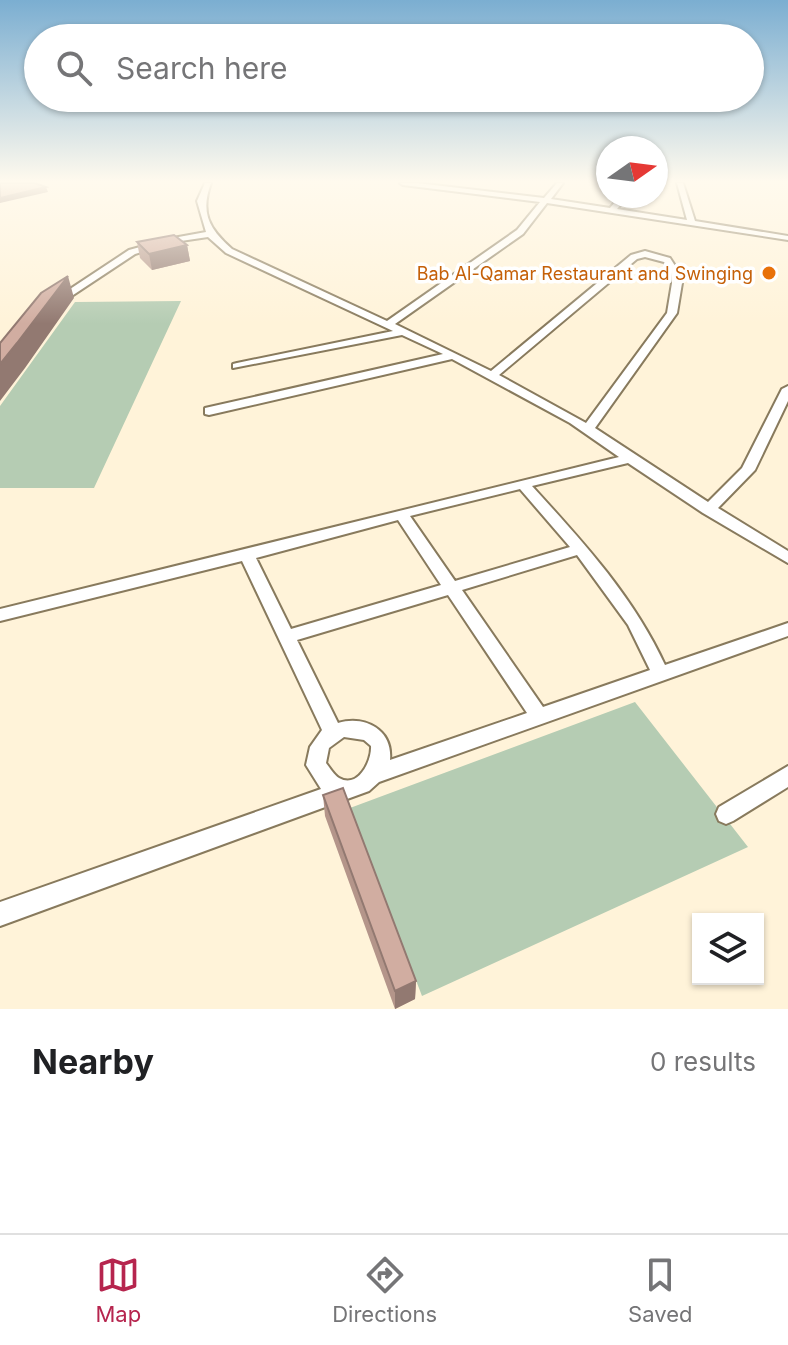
<!DOCTYPE html>
<style>
body{margin:0;font-family:Inter,sans-serif;background:#f2f2f2;color:#202124}
.controls{position:absolute;right:24px;bottom:24px;display:grid;overflow:hidden;border-radius:0px;box-shadow:0 2px 6px #0004}
.controls button{width:72px;height:72px;display:grid;place-items:center;padding:0;border:0;border-bottom:2px solid #e0e0e0;background:#fff;color:#202124;font:40px sans-serif}
.compass{position:absolute;left:596px;top:136px;width:72px;height:72px;border-radius:50%;background:#fff;box-shadow:0 2px 6px #0004;rotate:76deg}
.list{margin:0;padding:0;list-style:none}
h2{display:flex;justify-content:space-between;align-items:center;height:104px;margin:0;padding:0 32px;font-size:34px}
h2 small{font-size:26px;font-weight:400;color:#757577}
.icon{flex:none;width:44px;height:44px;fill:none;stroke:currentColor;stroke-width:2;stroke-linecap:round;stroke-linejoin:round}
.map{position:relative;flex:none;width:788px;height:1009px;overflow:hidden}
.search{position:absolute;background:#fff;box-shadow:0 2px 6px #0004;left:24px;right:24px;top:24px;height:88px;display:flex;align-items:center;gap:20px;box-sizing:border-box;padding:0 28px;border-radius:44px;color:#757577;font-size:30px}
.sheet{height:224px;background:#fff}
nav{display:flex;justify-content:space-around;align-items:center;box-sizing:border-box;height:112px;border-top:2px solid #e0e0e0;background:#fff;font-size:22px;color:#757577}
nav a{display:grid;justify-items:center;gap:4px}
nav .on{color:#b6254e}
.map>svg:first-child{display:block}
.green{fill:#b5ccb3}
.lines{fill:none;stroke-linecap:round;stroke-linejoin:round}
.minor-casing{stroke:#887a5d;stroke-width:4}
.minor{fill:#fff;fill-rule:evenodd}
.wall{fill:#b4958a}
.shaded-wall{fill:#927971}
.building{fill:#d1ada1;stroke:#927971;stroke-width:2}
.food-dot{fill:#e8710a;stroke:#fff;stroke-width:3}
.labels{text-anchor:middle;dominant-baseline:central;stroke-width:7;stroke-linejoin:round;paint-order:stroke}
.far-food-label{font-size:18px;fill:#c56008;stroke:#fff;text-anchor:end}
</style>
<div class="map">
<svg width="788" height="1009" viewBox="0 0 788 1009">
<rect width="100%" height="100%" fill="#fff3d9"/>
<!-- green -->
<path class="green" d="M181,301L94,488H0V406L75,302Z
M635,702L748,847L422,996L350,808Z"/>
<g class="lines">
<defs>
<path id="minor" d="M205,183H211C200,213 209,229 232,249L387,321L517,230L540,202L403,185L400,183H417L544,198L557,183H563L551,199L610,208L620,196H628L617,209L687,220L677,183H683L695,221L788,236V240L547,203L523,234L395,324L491,371L631,255L645,251L670,258L679,272L682,283L677,313L595,428L708,502L742,468L782,389L788,386V401L755,470L718,508L788,551V563L703,513L628,463L532,486C583,542 633,596 665,665L788,623V636L379,782L369,791L0,926V902L321,789L306,765L310,747L322,730L242,561L0,621V609L619,457L570,423L452,359L209,415L205,414V408L443,354L402,335L233,368V364L237,363L393,331L226,253L208,237L174,242L135,254L61,303H55V299L129,250L173,238L206,232L197,201ZM645,257L664,262L671,272L672,283L667,313L586,423L499,375L637,259ZM520,489L570,547L455,581L410,516ZM398,520L441,585L291,629L256,558ZM577,555L628,625L650,670L543,707L462,590ZM448,595L527,713L390,760C393,730 365,715 338,723L297,640ZM344,737L364,740L371,746C372,761 358,789 339,778C334,775 330,768 326,763L329,748Z
M788,766V787L733,821L726,824L719,821L716,814L719,807Z"/>
</defs>
<!-- minor casing -->
<use href="#minor" class="minor-casing"/>
<!-- minor -->
<use href="#minor" class="minor"/>
</g>
<!-- wall -->
<path class="wall" d="M137,242L187,245L190,261L152,270L140,258Z
M323,795L416,981L415,999L395,1009L325,816Z"/>
<!-- shaded-wall -->
<path class="shaded-wall" d="M46,187L48,192L0,203V198Z
M187,245L190,261L152,270L149,254Z
M68,276L74,298L25,368L0,401V364Z
M416,981L415,999L395,1009V991Z"/>
<!-- building -->
<path class="building" d="M0,183H35L46,187L0,198Z
M174,235L187,245L149,254L137,242Z
M68,276L17,343L0,364V343L41,293Z
M343,788L416,981L395,991L323,795Z"/>
<!-- sky -->
<linearGradient id="sky" x2="0" y2="1"><stop stop-color="#7baed1"/><stop offset="0.56" stop-color="#fffaee"/><stop offset="1" stop-color="#fffaee" stop-opacity="0"/></linearGradient>
<rect width="788" height="324" fill="url(#sky)"/>
<!-- markers -->
<circle class="food-dot" cx="769" cy="273" r="8"/>
<g class="labels">
<!-- far-food labels -->
<g class="far-food-label">
<text x="753" y="273">Bab Al-Qamar Restaurant and Swinging</text>
</g>
</g>
</svg>
<div class="controls">
<button><svg class="icon" aria-label="layers" viewBox="0 0 24 24"><path d="M12 4l9 5-9 5-9-5zM3 14l9 5 9-5"/></svg></button>
</div>
<svg class="compass" viewBox="-18 -18 36 36"><path d="M0-13l5 13h-10z" fill="#e53935"/><path d="M0 13l5-13h-10z" fill="#757577"/></svg>
<div class="search"><svg class="icon" aria-label="search" viewBox="0 0 24 24"><circle cx="10" cy="10" r="6"/><path d="M15 15l6 6"/></svg>Search here</div>
</div>
<section class="sheet">
<h2>Nearby<small>0 results</small></h2>
<ul class="list">
</ul>
</section>
<nav>
<a class="on"><svg class="icon" aria-label="map" viewBox="0 0 24 24"><path d="M3 6l6-2 6 2 6-2v14l-6 2-6-2-6 2zM9 4v14M15 6v14"/></svg>Map</a>
<a><svg class="icon" aria-label="directions" viewBox="0 0 24 24"><path d="M12 3l9 9-9 9-9-9zM9 14v-3h6M13 9l2 2-2 2"/></svg>Directions</a>
<a><svg class="icon" aria-label="saved" viewBox="0 0 24 24"><path d="M7 4h10v16l-5-4-5 4z"/></svg>Saved</a>
</nav>
